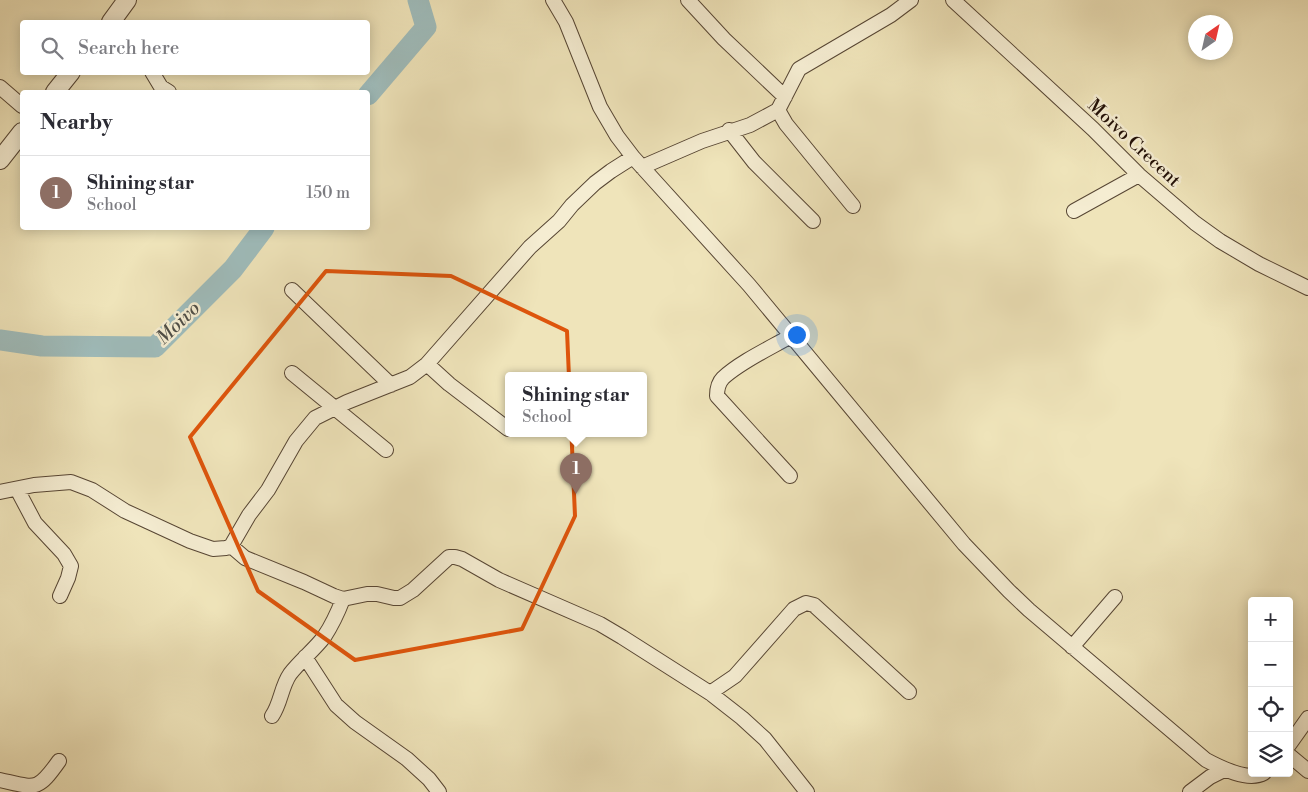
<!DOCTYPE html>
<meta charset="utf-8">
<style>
body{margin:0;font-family:"Libre Bodoni",serif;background:#f2f2f3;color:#2b2b33}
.controls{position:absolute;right:15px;bottom:15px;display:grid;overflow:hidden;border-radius:5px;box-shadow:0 2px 12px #0003}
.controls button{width:45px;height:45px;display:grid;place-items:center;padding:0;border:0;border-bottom:1px solid #e1e1e2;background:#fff;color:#2b2b33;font:25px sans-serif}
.compass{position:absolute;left:1188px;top:15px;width:45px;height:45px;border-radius:50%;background:#fff;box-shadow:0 2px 12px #0003;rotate:34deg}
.you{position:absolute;left:796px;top:334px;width:18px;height:18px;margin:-12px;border:4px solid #fff;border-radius:50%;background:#1a73e8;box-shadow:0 0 0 8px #1a73e833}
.badge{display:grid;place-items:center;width:32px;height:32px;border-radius:50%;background:#db2777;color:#fff;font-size:16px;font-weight:700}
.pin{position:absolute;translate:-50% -41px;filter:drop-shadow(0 1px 2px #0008)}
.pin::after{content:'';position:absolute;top:26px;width:18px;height:15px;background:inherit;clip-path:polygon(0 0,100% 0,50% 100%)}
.popup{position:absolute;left:505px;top:372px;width:142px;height:65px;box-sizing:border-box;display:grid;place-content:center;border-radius:5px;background:#fff;filter:drop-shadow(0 1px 4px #0005);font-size:16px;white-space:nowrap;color:#7c7c81}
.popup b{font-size:19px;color:#2b2b33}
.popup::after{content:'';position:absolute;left:50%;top:100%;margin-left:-10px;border:10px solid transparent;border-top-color:#fff}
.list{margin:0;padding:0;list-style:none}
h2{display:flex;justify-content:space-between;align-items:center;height:65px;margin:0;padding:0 20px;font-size:21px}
h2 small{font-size:16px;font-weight:400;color:#7c7c81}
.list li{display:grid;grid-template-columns:32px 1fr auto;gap:15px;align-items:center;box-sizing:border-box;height:75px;padding:0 20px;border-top:1px solid #e1e1e2}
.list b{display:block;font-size:19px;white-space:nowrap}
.list p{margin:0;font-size:16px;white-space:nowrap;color:#7c7c81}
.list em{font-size:16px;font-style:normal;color:#7c7c81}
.icon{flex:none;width:28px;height:28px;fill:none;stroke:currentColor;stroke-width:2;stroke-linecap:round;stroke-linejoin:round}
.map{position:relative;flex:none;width:1308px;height:792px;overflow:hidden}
.search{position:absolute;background:#fff;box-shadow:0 2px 12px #0003;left:20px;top:20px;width:350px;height:55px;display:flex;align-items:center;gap:12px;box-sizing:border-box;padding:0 18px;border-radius:5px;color:#7c7c81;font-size:19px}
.panel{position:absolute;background:#fff;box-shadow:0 2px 12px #0003;left:20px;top:90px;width:350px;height:140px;border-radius:5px}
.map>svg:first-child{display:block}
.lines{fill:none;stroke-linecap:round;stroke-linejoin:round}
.river{stroke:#9fbcbb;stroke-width:21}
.minor-casing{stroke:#574634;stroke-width:16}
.tertiary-casing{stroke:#574634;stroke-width:20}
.minor{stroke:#f5edd2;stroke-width:14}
.tertiary{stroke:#f5edd2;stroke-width:18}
.marked{fill:none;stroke:#de550c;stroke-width:4;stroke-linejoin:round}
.labels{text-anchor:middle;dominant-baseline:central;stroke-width:5;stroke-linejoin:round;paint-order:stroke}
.street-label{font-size:18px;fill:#241208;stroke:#f5edd2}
.water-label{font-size:19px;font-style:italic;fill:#4f4e47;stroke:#f5edd2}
</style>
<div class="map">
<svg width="1308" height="792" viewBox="0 0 1308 792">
<rect width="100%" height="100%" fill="#efe4ba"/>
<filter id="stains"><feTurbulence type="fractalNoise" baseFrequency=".004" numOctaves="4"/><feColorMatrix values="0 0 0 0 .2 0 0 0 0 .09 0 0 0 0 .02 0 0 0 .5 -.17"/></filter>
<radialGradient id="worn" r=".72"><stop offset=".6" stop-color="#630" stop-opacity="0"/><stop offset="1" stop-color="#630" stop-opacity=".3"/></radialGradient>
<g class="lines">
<!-- river -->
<path class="river" d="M368,95L426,27L418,0
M0,340L42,346L155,347L233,269L264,228"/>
<defs>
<path id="minor" d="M553,0L566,22L600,107L617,136L633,157L749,285L964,544L1009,591L1029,610L1206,760C1221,768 1248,782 1264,773
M688,0L724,39L785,97
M953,0L1093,129L1139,175L1195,223L1220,241L1259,264L1308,288
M152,72L161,87L169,92
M0,87L22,106
M778,110L786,124L853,206
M729,130L754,162L813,221
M642,167L702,141L750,125L778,110L799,69L891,15L911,0
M1074,211L1139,175
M292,290L391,385
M427,364L449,384L508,429
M292,373L386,450
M790,476L717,396C717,389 718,383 723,378C740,362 770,348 791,336
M17,489L35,523L64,554L71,566L68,578L60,596
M0,492L34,485L71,482L92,490L125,511L190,541L213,549L226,548L231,546L249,515L268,490L296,441L315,418L347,402L410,377L427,364L530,247L559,221L572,205L595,183L611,171L633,157
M231,546L245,558L304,582L334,596L343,599L367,594H377L394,598H400L413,590L449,557H455L462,559L499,580L600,624L622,637L710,693L742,718L765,739L807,792
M1072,647L1115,597
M305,657L336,705L355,722L407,759L429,779L439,792
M710,693L735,676L794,609L806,603L814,605L909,692
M272,716C281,703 281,687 290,674C300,661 314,650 324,637C332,625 338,612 343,599
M1289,745L1308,718
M1289,755L1308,771
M0,780C36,788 37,792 59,761
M1190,792L1210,777L1224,770"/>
<path id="tertiary" d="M111,22L127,0
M55,92L71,72
M0,160L22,132"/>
</defs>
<!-- minor casing -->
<use href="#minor" class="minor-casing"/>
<!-- tertiary casing -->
<use href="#tertiary" class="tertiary-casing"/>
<!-- minor -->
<use href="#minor" class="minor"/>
<!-- tertiary -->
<use href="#tertiary" class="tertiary"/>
</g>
<!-- marked area -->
<path class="marked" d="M326,271L451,276L567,331L575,516L522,629L355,660L258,591L190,437Z"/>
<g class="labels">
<!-- street labels -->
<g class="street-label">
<text transform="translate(1134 143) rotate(43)">Moivo Crecent</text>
</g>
<!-- water labels -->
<g class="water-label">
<text transform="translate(178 323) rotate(-44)">Moivo</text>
</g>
</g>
<rect width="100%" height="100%" filter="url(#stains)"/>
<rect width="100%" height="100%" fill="url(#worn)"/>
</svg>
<div class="controls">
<button>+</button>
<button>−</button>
<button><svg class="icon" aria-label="locate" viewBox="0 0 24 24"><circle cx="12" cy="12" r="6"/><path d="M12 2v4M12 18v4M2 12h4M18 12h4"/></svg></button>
<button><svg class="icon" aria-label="layers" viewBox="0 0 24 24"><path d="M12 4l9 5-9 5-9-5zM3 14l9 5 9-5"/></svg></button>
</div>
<svg class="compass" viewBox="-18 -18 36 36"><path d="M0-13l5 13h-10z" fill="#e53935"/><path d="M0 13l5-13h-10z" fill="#7c7c81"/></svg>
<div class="you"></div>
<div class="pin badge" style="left:576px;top:494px;background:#8d6e63">1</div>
<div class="popup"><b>Shining star</b>School</div>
<div class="search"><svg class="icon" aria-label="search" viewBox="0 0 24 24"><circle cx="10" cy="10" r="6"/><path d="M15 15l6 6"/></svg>Search here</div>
<section class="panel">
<h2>Nearby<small></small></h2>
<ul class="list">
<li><span class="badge" style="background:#8d6e63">1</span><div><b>Shining star</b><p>School</p></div><em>150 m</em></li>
</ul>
</section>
</div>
